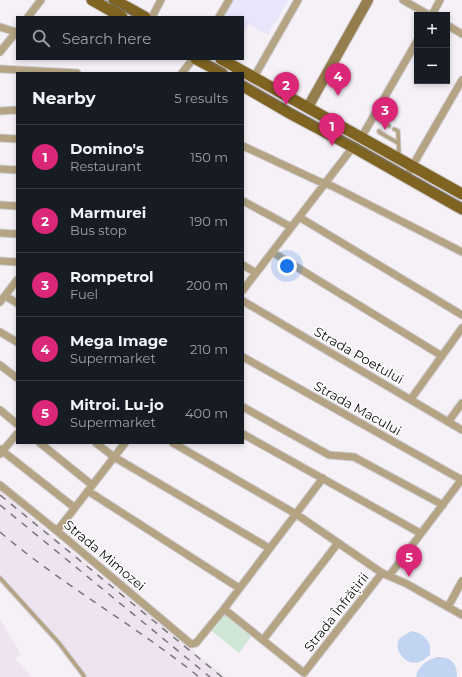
<!DOCTYPE html>
<meta charset="utf-8">
<style>
body{margin:0;font-family:Montserrat,sans-serif;background:#242831;color:#f1f3f6}
.controls{position:absolute;right:12px;top:12px;display:grid;overflow:hidden;border-radius:0px;box-shadow:0 2px 6px #0003}
.controls button{width:36px;height:36px;display:grid;place-items:center;padding:0;border:0;border-bottom:1px solid #363941;background:#171b24;color:#f1f3f6;font:20px sans-serif}
.you{position:absolute;left:287px;top:266px;width:14px;height:14px;margin:-10px;border:3px solid #fff;border-radius:50%;background:#1a73e8;box-shadow:0 0 0 6px #1a73e833}
.badge{display:grid;place-items:center;width:26px;height:26px;border-radius:50%;background:#db2777;color:#fff;font-size:13px;font-weight:700}
.pin{position:absolute;translate:-50% -33px;filter:drop-shadow(0 1px 2px #0008)}
.pin::after{content:'';position:absolute;top:21px;width:14px;height:12px;background:inherit;clip-path:polygon(0 0,100% 0,50% 100%)}
.list{margin:0;padding:0;list-style:none}
h2{display:flex;justify-content:space-between;align-items:center;height:52px;margin:0;padding:0 16px;font-size:17px}
h2 small{font-size:13px;font-weight:400;color:#9ea1a6}
.list li{display:grid;grid-template-columns:26px 1fr auto;gap:12px;align-items:center;box-sizing:border-box;height:64px;padding:0 16px;border-top:1px solid #363941}
.list b{display:block;font-size:15px;white-space:nowrap}
.list p{margin:0;font-size:13px;white-space:nowrap;color:#9ea1a6}
.list em{font-size:13px;font-style:normal;color:#9ea1a6}
.icon{flex:none;width:22px;height:22px;fill:none;stroke:currentColor;stroke-width:2;stroke-linecap:round;stroke-linejoin:round}
.map{position:relative;flex:none;width:462px;height:677px;overflow:hidden}
.search{position:absolute;background:#171b24;box-shadow:0 2px 6px #0003;left:16px;top:16px;width:228px;height:44px;display:flex;align-items:center;gap:10px;box-sizing:border-box;padding:0 14px;border-radius:0px;color:#9ea1a6;font-size:15px}
.panel{position:absolute;background:#171b24;box-shadow:0 2px 6px #0003;left:16px;top:72px;width:228px;height:372px;border-radius:0px}
.map>svg:first-child{display:block}
.built{fill:#ede4f0}
.education{fill:#e9e5fb}
.green{fill:#d0e6d6}
.water{fill:#c1d5f2}
.lines{fill:none;stroke-linecap:round;stroke-linejoin:round}
.lane-casing{stroke:#d0ccd1;stroke-width:5.5}
.street-casing{stroke:#d0ccd1;stroke-width:9}
.secondary-casing{stroke:#d0ccd1;stroke-width:12}
.primary-casing{stroke:#d0ccd1;stroke-width:13}
.lane{stroke:#b4a484;stroke-width:3.5}
.street{stroke:#b4a484;stroke-width:7}
.secondary{stroke:#957e4d;stroke-width:10}
.primary{stroke:#7f6320;stroke-width:11}
.tram{stroke:#787679;stroke-width:1}
.rail{stroke:#787679;stroke-width:1.5;stroke-dasharray:7 7;stroke-linecap:butt}
.labels{text-anchor:middle;dominant-baseline:central;stroke-width:3;stroke-linejoin:round;paint-order:stroke}
.street-label{font-size:13px;fill:#0c0b0d;stroke:#fff}
</style>
<div class="map">
<svg width="462" height="677" viewBox="0 0 462 677">
<rect width="100%" height="100%" fill="#f5f1f6"/>
<!-- built -->
<path class="built" d="M0,490L55,538L225,677H83L59,647L0,583Z
M0,619L21,654L15,659L32,677H0Z"/>
<!-- education -->
<path class="education" d="M231,0H288L268,35L248,24L243,34V17H222Z"/>
<!-- green -->
<path class="green" d="M224,609L253,634L239,653L208,628Z"/>
<!-- water -->
<path class="water" d="M412,631C424,634 432,641 430,655C427,657 423,661 419,662C406,667 392,649 400,638C403,635 408,633 412,631Z
M437,657C452,657 457,663 457,677H416C418,666 427,660 437,657Z"/>
<g class="lines">
<defs>
<path id="lane" d="M373,116L389,126
M394,129L398,131L399,156
M379,131V132L398,143
M0,578L59,643L84,676"/>
<path id="street" d="M403,0L429,15
M432,15L440,0
M28,17L41,0
M152,17L161,0
M219,17L229,0
M447,25L462,34
M0,27L16,32
M0,52L17,31
M0,69L77,73
M182,73L193,59
M254,77L298,0
M0,111L17,110
M0,138L17,139
M361,138L417,41
M243,146L318,181L332,186L462,252
M0,169L17,170
M406,177L462,80
M243,201L291,227
M0,205L17,206
M299,217L462,315
M0,233L17,234
M272,252L442,356
M0,261L17,262
M243,265L256,273
M243,290L353,147
M5,296L17,303
M243,301L462,430
M0,302L17,280
M0,332L17,342
M243,357L462,480
M0,365L17,378
M411,399L462,328
M243,407L329,455L354,457L443,505
M0,410L17,424
M448,422L462,403
M243,434L420,533
M40,443L92,485
M96,443L114,457L269,548
M173,443L296,514L382,573
M0,449L75,508
M0,454L17,434
M0,485L57,531L191,644L196,643L224,609L323,478
M88,491L239,588
M57,531L125,443
M389,576L407,584L462,615
M448,607L462,581
M224,609L304,673L382,573L389,576L462,479
M263,640L338,543"/>
<path id="secondary" d="M308,107L368,0"/>
<path id="primary" d="M92,0L122,17
M114,0L145,17
M196,59L222,73
M221,59L462,194
M243,86L291,114L353,147L462,209"/>
</defs>
<!-- lane casing -->
<use href="#lane" class="lane-casing"/>
<!-- street casing -->
<use href="#street" class="street-casing"/>
<!-- secondary casing -->
<use href="#secondary" class="secondary-casing"/>
<!-- primary casing -->
<use href="#primary" class="primary-casing"/>
<!-- lane -->
<use href="#lane" class="lane"/>
<!-- street -->
<use href="#street" class="street"/>
<!-- secondary -->
<use href="#secondary" class="secondary"/>
<!-- primary -->
<use href="#primary" class="primary"/>
<!-- tram -->
<path class="tram" d="M105,0L136,17
M205,59L230,73
M243,81L462,203"/>
<!-- rail -->
<path class="rail" d="M0,495L222,677
M0,505L210,677
M0,532C62,585 135,625 199,677"/>
</g>
<g class="labels">
<!-- street labels -->
<g class="street-label">
<text transform="translate(359 355) rotate(30)">Strada Poetului</text>
<text transform="translate(358 408) rotate(29)">Strada Macului</text>
<text transform="translate(105 555) rotate(40)">Strada Mimozei</text>
<text transform="translate(336 612) rotate(-52)">Strada Înfrățirii</text>
</g>
</g>
</svg>
<div class="controls">
<button>+</button>
<button>−</button>
</div>
<div class="you"></div>
<div class="pin badge" style="left:332px;top:146px">1</div>
<div class="pin badge" style="left:286px;top:105px">2</div>
<div class="pin badge" style="left:385px;top:130px">3</div>
<div class="pin badge" style="left:338px;top:96px">4</div>
<div class="pin badge" style="left:409px;top:577px">5</div>
<div class="search"><svg class="icon" aria-label="search" viewBox="0 0 24 24"><circle cx="10" cy="10" r="6"/><path d="M15 15l6 6"/></svg>Search here</div>
<section class="panel">
<h2>Nearby<small>5 results</small></h2>
<ul class="list">
<li><span class="badge">1</span><div><b>Domino's</b><p>Restaurant</p></div><em>150 m</em></li>
<li><span class="badge">2</span><div><b>Marmurei</b><p>Bus stop</p></div><em>190 m</em></li>
<li><span class="badge">3</span><div><b>Rompetrol</b><p>Fuel</p></div><em>200 m</em></li>
<li><span class="badge">4</span><div><b>Mega Image</b><p>Supermarket</p></div><em>210 m</em></li>
<li><span class="badge">5</span><div><b>Mitroi. Lu-jo</b><p>Supermarket</p></div><em>400 m</em></li>
</ul>
</section>
</div>
